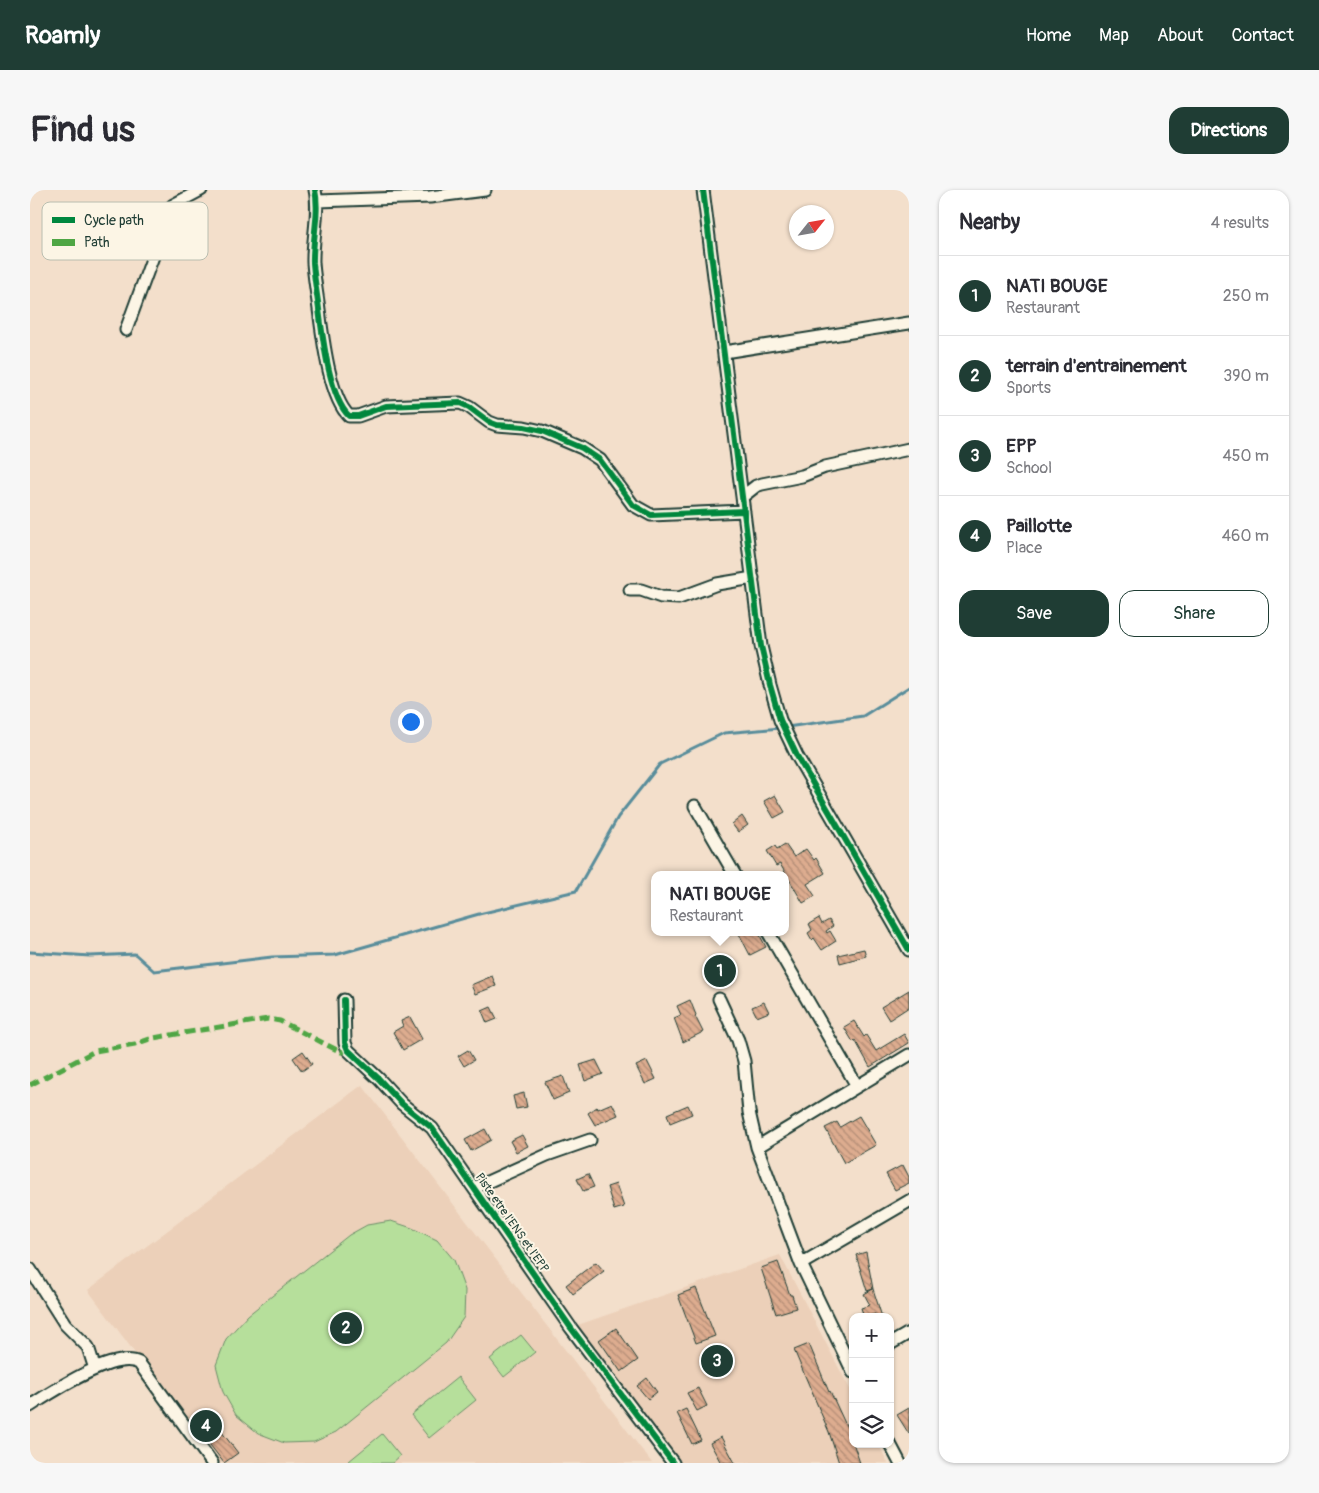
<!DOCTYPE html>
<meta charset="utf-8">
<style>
body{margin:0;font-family:Pangolin,sans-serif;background:#f7f7f7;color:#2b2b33}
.controls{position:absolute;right:15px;bottom:15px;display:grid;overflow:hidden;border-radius:10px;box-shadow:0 1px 4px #0004}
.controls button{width:45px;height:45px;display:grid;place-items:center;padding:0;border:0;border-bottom:1px solid #e1e1e2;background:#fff;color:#2b2b33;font:25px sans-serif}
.compass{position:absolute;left:759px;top:15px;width:45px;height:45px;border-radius:50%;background:#fff;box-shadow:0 1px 4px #0004;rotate:59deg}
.you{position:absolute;left:380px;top:531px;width:18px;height:18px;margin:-12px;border:4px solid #fff;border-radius:50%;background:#1a73e8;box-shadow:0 0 0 8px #1a73e833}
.badge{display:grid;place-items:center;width:32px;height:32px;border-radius:50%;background:#1f3d34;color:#fff;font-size:16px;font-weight:700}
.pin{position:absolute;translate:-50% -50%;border:2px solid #fff;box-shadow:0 1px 5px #0006}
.popup{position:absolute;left:621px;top:681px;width:138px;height:65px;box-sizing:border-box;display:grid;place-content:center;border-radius:10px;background:#fff;filter:drop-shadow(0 1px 4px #0005);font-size:16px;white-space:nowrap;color:#7c7c81}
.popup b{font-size:19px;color:#2b2b33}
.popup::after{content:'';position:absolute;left:50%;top:100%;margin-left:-10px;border:10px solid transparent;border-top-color:#fff}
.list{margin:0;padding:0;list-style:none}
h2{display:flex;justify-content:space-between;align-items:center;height:65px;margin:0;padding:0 20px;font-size:21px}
h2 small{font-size:16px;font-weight:400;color:#7c7c81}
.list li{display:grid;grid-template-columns:32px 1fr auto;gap:15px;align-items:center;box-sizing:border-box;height:80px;padding:0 20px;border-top:1px solid #e1e1e2}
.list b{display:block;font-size:19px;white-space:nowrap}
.list p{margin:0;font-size:16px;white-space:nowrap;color:#7c7c81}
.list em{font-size:16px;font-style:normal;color:#7c7c81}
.actions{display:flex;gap:10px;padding:15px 20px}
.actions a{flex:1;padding:11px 0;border:1px solid #1f3d34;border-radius:15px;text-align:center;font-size:18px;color:#1f3d34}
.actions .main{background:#1f3d34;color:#fff}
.icon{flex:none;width:28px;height:28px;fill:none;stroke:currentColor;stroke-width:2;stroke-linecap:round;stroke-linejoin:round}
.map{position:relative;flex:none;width:879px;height:1273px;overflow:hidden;border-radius:15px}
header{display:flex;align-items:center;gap:30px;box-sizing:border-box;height:70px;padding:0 25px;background:#1f3d34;color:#fff}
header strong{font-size:24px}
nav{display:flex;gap:28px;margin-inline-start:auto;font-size:18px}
.intro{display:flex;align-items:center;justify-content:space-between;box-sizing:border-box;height:120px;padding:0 30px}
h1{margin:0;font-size:35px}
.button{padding:12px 22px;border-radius:15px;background:#1f3d34;color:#fff;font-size:18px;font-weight:700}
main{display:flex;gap:30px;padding:0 30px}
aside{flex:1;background:#fff;border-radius:15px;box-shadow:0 1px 4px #0004}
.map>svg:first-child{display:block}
.built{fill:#ecd0b9}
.park{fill:#b6df9b;stroke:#6a8e68}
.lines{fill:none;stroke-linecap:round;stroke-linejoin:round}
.stream{stroke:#598d9b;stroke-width:3}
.building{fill:url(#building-back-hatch);stroke:#1f3d34}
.minor-casing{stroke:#1f3d34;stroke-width:15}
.minor{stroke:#fcf5e5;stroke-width:11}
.quiet{stroke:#4fa644;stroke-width:5;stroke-dasharray:10 5;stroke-linecap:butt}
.cycleway-casing{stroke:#fcf5e5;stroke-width:9}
.cycleway{stroke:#00873e;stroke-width:6}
.labels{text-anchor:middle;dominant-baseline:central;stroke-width:4;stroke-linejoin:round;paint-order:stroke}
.street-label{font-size:12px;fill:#1f3d34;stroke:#fcf5e5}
.key{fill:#fcf5e5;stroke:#babeb0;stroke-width:1}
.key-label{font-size:14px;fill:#1f3d34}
</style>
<header>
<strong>Roamly</strong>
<nav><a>Home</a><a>Map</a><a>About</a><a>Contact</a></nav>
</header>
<div class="intro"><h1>Find us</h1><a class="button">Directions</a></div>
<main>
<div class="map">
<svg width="879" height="1273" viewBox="0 0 879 1273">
<defs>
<pattern id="building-back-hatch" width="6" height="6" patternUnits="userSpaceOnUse" patternTransform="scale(1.25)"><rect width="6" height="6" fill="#ddac8f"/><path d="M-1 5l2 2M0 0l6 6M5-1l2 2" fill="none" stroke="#b38d76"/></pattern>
</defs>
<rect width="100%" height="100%" fill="#f3dfcb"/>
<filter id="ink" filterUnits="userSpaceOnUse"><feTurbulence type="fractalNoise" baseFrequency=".02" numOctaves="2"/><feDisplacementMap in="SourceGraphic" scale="10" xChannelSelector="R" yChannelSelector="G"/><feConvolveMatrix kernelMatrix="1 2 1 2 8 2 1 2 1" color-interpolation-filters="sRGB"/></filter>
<g filter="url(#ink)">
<!-- built -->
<path class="built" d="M332,895L622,1273H187L58,1100Z
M750,1065L823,1205V1254H848L858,1273H645L542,1137Z"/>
<!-- park -->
<path class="park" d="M361,1031L382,1038L407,1050L424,1070L435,1100L434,1127L416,1153L306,1242L284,1252L254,1253L228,1243L206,1225L193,1202L186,1175L196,1149L218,1125L319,1045L337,1035Z
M491,1145L505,1162L474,1187L460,1169Z
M428,1187L446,1210L399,1248L381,1225Z
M352,1244L370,1266L362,1273H320L319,1271Z"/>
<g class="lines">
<!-- stream -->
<path class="stream" d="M757,537L833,526L879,497
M0,762L60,766L105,764L124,781L242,767L305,765L449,724L546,701L588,627L630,574L694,543L750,538"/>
</g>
<!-- building -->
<path class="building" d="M745,605L755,622L744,628L734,611Z
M712,626L718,635L708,642L702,634Z
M755,654L764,667L776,659L784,670L786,668L795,683L777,694L785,706L773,713L750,674L746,676L737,661L745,656L747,659Z
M789,728L792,734L799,730L803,736L796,741L797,743L800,741L806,751L792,760L784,748L782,750L778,743L782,740L779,734Z
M708,742H728L736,757L720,765Z
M834,759L836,766L810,773L808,765Z
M462,786L466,796L445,804L441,795Z
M879,800V817L859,830L851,817Z
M660,810L666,825L665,826L673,842L653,852L644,828L651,825L647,816Z
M734,812L739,822L727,827L722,817Z
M461,817L467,829L457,833L452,821Z
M380,827L392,849L373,860L363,842L373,836L371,831Z
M824,831L834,847L836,845L846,861L874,844L879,853L840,877L825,850L823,852L814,837Z
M438,860L444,870L434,876L428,866Z
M273,861L282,874L272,881L263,868Z
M566,870L573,884L555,891L550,875Z
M617,871L626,889L615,894L606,876Z
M533,886L539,903L523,910L515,892Z
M494,903L497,917L486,919L483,906Z
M582,913L588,925L565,935L558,923L567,917L568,919Z
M658,915L662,924L640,933L637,924Z
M829,926L846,955L814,973L795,938L807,932L810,937Z
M455,939L461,950L441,961L435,950Z
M492,945L498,956L486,962L480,951Z
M873,975L879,987V993L865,1000L856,984Z
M558,984L564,997L553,1001L547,989Z
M586,994L594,1017L584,1020L577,997Z
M836,1062L843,1099L837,1101L826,1065Z
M566,1072L574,1081L543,1104L536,1095Z
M748,1072L760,1105H762L766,1118L746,1124L731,1078Z
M666,1098L685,1146L666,1153L648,1105Z
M843,1099L852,1127H847L845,1124L834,1127L831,1118L840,1115L834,1104Z
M586,1138L608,1170L591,1182L569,1150Z
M779,1154L799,1202L800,1201L820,1244L830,1273H809L799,1242L764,1160Z
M617,1188L627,1202L618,1209L607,1196Z
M668,1198L677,1216L667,1221L657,1203Z
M879,1218V1244L867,1225Z
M656,1219L671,1250L662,1254L647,1223Z
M177,1223L208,1263L194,1273L163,1233Z
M691,1247L705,1273H691L680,1253Z"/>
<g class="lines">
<defs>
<path id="minor" d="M285,0C290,22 282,50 283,73C284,86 286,99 288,112C292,140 298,206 319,226H328L356,216L430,213L439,217L459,232L467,235L494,237L512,241L552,258L570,270L603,315L621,325L714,321
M673,0L731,456L740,495L750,530L767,566L879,760
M288,11L400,7L455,0
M96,140L129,50L134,28L143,15L171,0
M694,162L879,133
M712,307L726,296L732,294L772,286L795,277L879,259
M600,400H611L631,407L649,408L687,394L723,388
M665,616L705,685
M738,742L827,896
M689,809L708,850L714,871L719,922L727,957
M314,810L315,853L318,860L349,889L372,914L402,938L541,1138L643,1273
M444,998L517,965L560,950
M771,1074L879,1011
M0,1079L35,1134L58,1157L65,1179
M860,1154L879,1143
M823,1182L771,1074L727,957L879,865
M0,1216C22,1202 84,1160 109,1173L182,1273
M860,1254L870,1273"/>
</defs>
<!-- minor casing -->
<use href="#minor" class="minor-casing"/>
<!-- minor -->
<use href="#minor" class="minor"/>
<!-- quiet -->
<path class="quiet" d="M0,895L65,861L105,854L123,848L238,829L250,831L311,862L318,860"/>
<defs>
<path id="cycleway" d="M285,0C290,22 282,50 283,73C284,86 286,99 288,112C292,140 298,206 319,226H328L356,216L430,213L439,217L459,232L467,235L494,237L512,241L552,258L570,270L603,315L621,325L714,321
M673,0L731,456L740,495L750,530L767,566L879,760
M314,810L315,853L318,860L349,889L372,914L402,938L541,1138L643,1273"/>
</defs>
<!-- cycleway casing -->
<use href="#cycleway" class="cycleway-casing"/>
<!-- cycleway -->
<use href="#cycleway" class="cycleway"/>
</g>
</g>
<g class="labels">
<!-- street labels -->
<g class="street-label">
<text transform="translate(482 1033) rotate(55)">Piste etre l'ENS et l'EPP</text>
</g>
</g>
<!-- legend -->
<rect x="12" y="12" width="166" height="58" rx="8" class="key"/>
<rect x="22" y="27" width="23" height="6" fill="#00873e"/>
<rect x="22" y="49" width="23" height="7" fill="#4fa644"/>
<g class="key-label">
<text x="54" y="35">Cycle path</text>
<text x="54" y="57">Path</text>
</g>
</svg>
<div class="controls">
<button>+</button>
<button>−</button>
<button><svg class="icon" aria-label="layers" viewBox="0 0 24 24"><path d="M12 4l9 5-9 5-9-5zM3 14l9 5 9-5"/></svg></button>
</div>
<svg class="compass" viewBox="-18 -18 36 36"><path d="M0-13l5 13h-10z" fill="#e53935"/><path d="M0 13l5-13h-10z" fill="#7c7c81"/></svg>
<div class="you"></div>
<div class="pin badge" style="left:690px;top:781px">1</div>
<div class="popup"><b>NATI BOUGE</b>Restaurant</div>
<div class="pin badge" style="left:316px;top:1138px">2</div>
<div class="pin badge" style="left:687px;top:1171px">3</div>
<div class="pin badge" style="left:176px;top:1236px">4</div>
</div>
<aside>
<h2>Nearby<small>4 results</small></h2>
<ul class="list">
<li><span class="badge">1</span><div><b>NATI BOUGE</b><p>Restaurant</p></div><em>250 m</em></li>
<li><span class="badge">2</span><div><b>terrain d'entrainement</b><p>Sports</p></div><em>390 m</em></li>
<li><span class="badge">3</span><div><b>EPP</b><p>School</p></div><em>450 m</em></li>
<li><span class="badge">4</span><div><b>Paillotte</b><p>Place</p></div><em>460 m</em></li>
</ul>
<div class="actions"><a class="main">Save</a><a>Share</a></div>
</aside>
</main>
